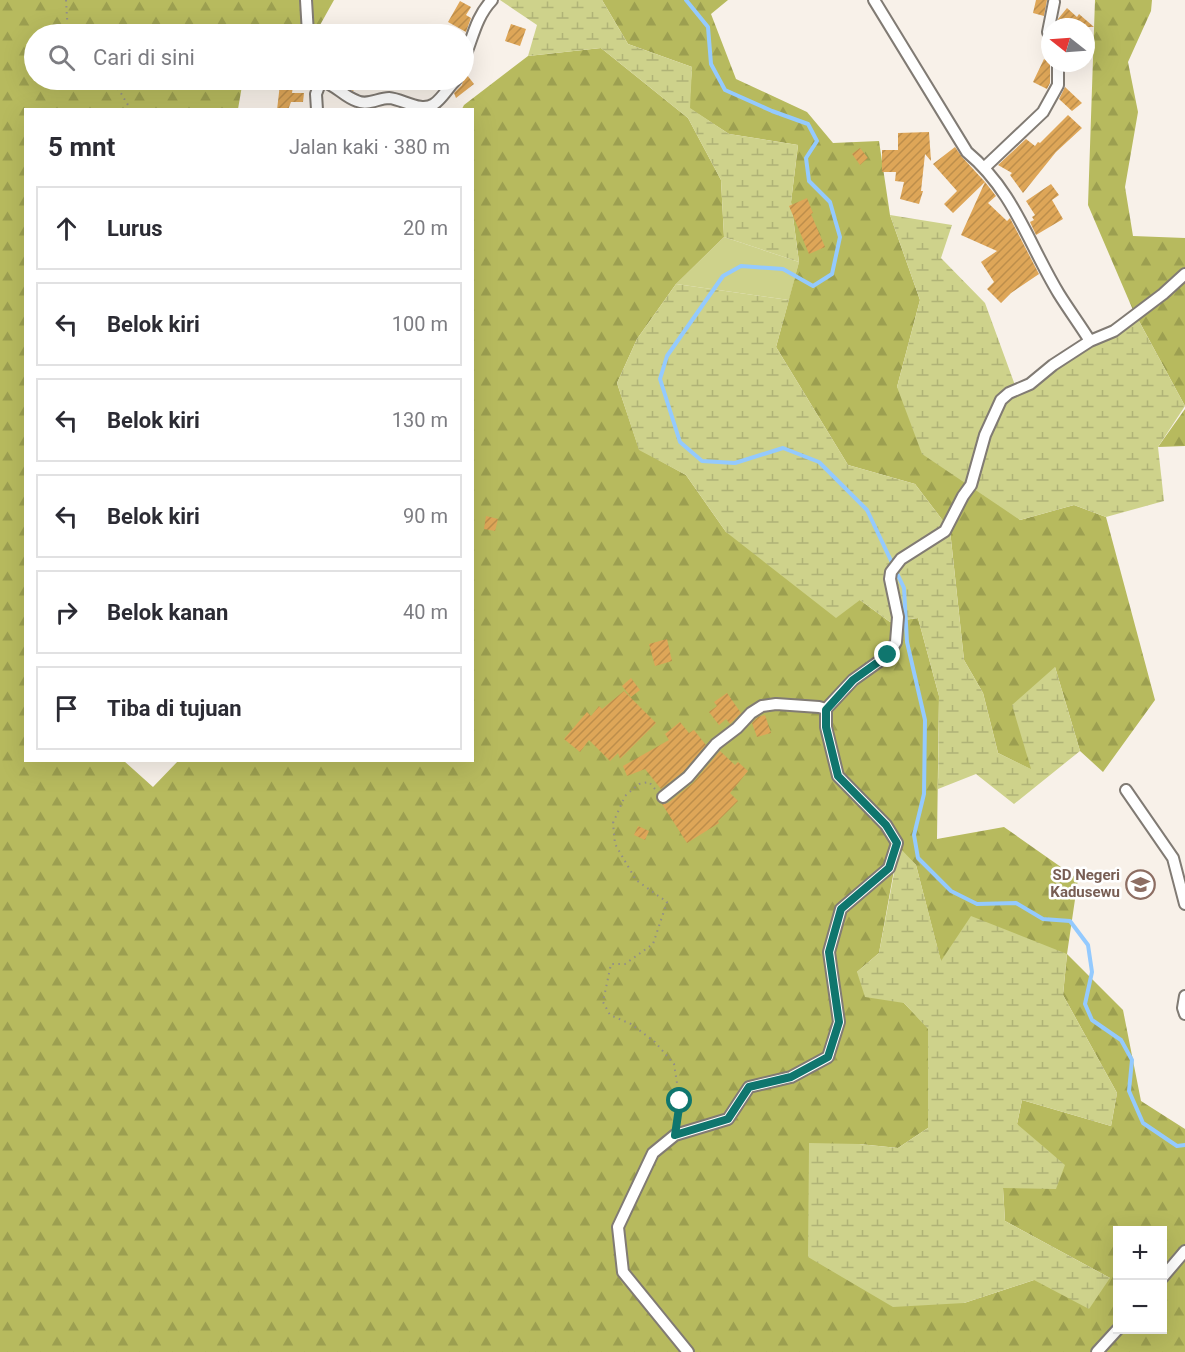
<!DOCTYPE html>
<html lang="id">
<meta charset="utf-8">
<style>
body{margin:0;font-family:Roboto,sans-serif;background:#f2f2f3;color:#2b2b33}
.controls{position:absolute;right:18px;bottom:18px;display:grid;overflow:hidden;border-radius:0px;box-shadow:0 6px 24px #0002}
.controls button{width:54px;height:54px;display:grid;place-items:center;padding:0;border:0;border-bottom:2px solid #e1e1e2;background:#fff;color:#2b2b33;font:30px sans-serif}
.compass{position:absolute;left:1041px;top:18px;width:54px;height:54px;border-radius:50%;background:#fff;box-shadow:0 6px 24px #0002;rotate:287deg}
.stop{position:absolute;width:18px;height:18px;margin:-14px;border:4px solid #0f766e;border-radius:50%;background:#fff}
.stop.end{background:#0f766e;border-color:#fff;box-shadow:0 2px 6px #0008}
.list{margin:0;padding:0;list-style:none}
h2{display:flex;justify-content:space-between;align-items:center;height:78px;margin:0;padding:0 24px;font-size:26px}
h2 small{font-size:20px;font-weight:400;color:#7c7c81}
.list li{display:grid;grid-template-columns:39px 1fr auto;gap:18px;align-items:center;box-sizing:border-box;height:84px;margin:0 12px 12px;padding:0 12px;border:2px solid #e1e1e2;border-radius:0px}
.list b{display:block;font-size:22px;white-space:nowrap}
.list em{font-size:20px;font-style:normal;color:#7c7c81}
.icon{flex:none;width:33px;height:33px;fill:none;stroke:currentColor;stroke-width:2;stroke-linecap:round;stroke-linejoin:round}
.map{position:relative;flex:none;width:1185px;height:1352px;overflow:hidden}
.search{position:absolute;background:#fff;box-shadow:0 6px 24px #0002;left:24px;top:24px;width:450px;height:66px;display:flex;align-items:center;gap:15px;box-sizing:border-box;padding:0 21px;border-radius:33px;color:#7c7c81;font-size:22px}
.panel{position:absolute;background:#fff;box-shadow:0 6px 24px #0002;left:24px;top:108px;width:450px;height:654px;border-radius:0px}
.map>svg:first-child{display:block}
.grass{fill:#ced28b}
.forest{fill:url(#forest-firs);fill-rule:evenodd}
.wetland{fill:url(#wetland-marsh)}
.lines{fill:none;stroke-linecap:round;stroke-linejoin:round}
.stream{stroke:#94cafe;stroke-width:4}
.building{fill:url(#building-hatch)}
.street-casing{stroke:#817b74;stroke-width:14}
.path{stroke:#928e88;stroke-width:2;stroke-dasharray:1.5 4.5;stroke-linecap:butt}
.street{stroke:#fff;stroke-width:10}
.route{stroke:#0f766e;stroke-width:8}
.labels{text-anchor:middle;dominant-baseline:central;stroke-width:5;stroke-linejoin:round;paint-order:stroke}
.education-label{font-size:15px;font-weight:bold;fill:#785e54;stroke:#fff;text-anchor:end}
</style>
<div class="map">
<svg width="1185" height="1352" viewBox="0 0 1185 1352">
<defs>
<pattern id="forest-firs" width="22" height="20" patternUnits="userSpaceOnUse" patternTransform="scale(1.5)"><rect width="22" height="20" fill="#b7ba5e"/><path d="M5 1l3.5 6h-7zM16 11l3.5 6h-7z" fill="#9c9f50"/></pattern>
<pattern id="wetland-marsh" width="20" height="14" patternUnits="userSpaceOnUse" patternTransform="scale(1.5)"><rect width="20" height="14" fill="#ced28b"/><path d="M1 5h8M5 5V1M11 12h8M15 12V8" fill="none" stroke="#b0b377"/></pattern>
<pattern id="building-hatch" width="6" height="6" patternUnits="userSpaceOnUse" patternTransform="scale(1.5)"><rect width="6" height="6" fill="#dea658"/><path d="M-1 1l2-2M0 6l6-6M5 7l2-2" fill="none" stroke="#bd8e4b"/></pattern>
</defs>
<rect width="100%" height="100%" fill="#f8f1e9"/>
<!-- grass -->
<path class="grass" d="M724,237L799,262L789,300L676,284Z"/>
<!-- forest -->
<path class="forest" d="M0,0H334L315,34H34V80H243L238,109L26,110V760L124,761L153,787L178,761L472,760V110L462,109L464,105L528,56L601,48L688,118L721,180L724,237L676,284L637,339L617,383L639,449L686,475L726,532L860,600L890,622L918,618L939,696L937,839L1004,827L1078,879L1067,954L1123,1010L1141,1101L1185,1129V1352H0ZM898,848L916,865L941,962L1067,954L1063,995L1117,1093L1111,1126L1022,1100L1017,1124L1056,1188H1003L1005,1221L1110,1278L1034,1280L964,1303L859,1144L898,1148L928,1128L929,1029L904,1003L857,972L879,953ZM1118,1230H1162V1330H1118Z
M602,0H728L711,14L736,79L807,112L833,143L879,141L890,215L920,300L897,387L1020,520L1074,505L1106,517L1155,700L1103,772L1080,751L1055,667L1032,770L998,753L983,693L964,660L950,530L915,484L848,465L776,347L799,262L791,202L798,145L729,134L689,108L692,67L628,44Z
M1095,0H1152L1151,11L1128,62L1138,112L1125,187L1133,236L1185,238V406L1133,310L1088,205Z
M1185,409V446L1158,447Z"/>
<!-- wetland -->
<path class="wetland" d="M500,0H602L628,44L692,67L690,108L729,134L798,145L791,202L799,262L724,237L721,180L688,118L601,48L528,56L537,25Z
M890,215L952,225L941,258L985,303L1016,388L1133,310L1185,406L1158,447L1164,501L1106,517L1074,505L1020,520L922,454L897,387L920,300Z
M676,284L789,300L776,347L848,465L915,484L950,530L964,660L983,693L998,753L1031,769L1012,705L1055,667L1080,751L1014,804L976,774L938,789L939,696L918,618L890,622L860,600L836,618L726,532L686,475L639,450L617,383L637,339Z
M899,847L916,865L941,961L971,916L1067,954L1063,995L1117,1093L1111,1126L1022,1100L1017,1124L1065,1165L1056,1189L1003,1188L1005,1221L1110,1278L1089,1309L1034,1280L964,1303L893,1307L808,1257L809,1143L859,1144L898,1148L928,1128V1029L904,1003L865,997L857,972L879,953Z"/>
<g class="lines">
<!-- stream -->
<path class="stream" d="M686,0L708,27L711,64L725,90L772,111L808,124L817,141L806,158L809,181L830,202L840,237L832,274L813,286L783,269L741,266L723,276L667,356L660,379L680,442L702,461L735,463L783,448L819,462L867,510L904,588L907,642L925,720L924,794L914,835L918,858L951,891L977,904L1016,903L1043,919L1070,921L1088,945L1092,972L1085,1004L1092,1020L1121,1040L1132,1060L1129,1091L1143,1123L1177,1146L1185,1145"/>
</g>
<!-- building -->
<path class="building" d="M1036,0H1047L1044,16L1033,13Z
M460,1L471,7L466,15L471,18L466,32L448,22Z
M1067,8L1077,17L1079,14L1094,27H1060L1057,25L1058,19Z
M511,24L526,29L520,46L505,41Z
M1044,59L1050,63V83L1047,89L1033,82Z
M467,72V75L474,84L456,98L454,93L462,85L464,75Z
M337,80H361L353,91Z
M280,84L293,86L292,93H304L303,102H291L288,110H277Z
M1065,87L1082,103L1072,111L1059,99Z
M1068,115L1082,128L1056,152L1023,193L1010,175L1012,173L998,165L1026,139L1035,146L1038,142L1040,143Z
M929,132L931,161L925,154L921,191H923L919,204L900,199L904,182L895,181L896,172H882V150H898V133Z
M955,147L962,157L985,182L953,213L944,204L957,191L933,164Z
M860,148L868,158L860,165L852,154Z
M985,182L996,196L988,203L1007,221L1010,218L1039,274L1011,293L1001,303L987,289L994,282L981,262L997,251L961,235Z
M1051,184L1059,195L1052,200L1063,219L1036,235L1030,222L1034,220L1032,217L1035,215L1026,201Z
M807,198L813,213L811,214L825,247L809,254L789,206Z
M486,516L498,519L495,531L484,529Z
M667,639L672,661L655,666L649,644Z
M631,678L640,690L631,697L622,686Z
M624,691L656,723L620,759L618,753L610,761L589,740L580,752L564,739L587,712L591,716L599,706L602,709Z
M727,693L741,713L730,724L726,719L719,725L709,712L717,706L714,702Z
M765,715L771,733L757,737L752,723L758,717Z
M680,722L689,733L694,730L706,745L683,772L661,789L645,769L627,776L623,766L669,740L665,734Z
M720,751L735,765L738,762L748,771L730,793L738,801L718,821L719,823L687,843L662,804L668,803L693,783Z
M638,826L649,831L645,840L634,835Z"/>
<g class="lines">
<defs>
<path id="street" d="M306,0L308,34
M874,0L967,152C1014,191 1028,243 1059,294C1069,310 1080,325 1090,341
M1050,36L1048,32L1054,2
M464,59C473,37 476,17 492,0
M317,110L316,94L321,81C334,83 344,97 357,101C368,106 378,98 389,98C403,99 421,113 434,104C442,99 449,86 456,80
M985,167L1043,112L1058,85V63
M1126,790L1173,858L1185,904
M663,797L688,777L716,744L737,728L751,713L762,706L776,704L819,707L826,709L853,680L888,655L896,642L898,617L890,579L891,572L901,559L945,531L963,496L971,485L985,435L1001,400L1009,393L1030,384L1053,365L1090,341L1114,331L1163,294L1185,274
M1185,996L1183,1008L1185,1014
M1162,1278L1185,1251
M688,1352L623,1272L618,1227L653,1153L675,1135L728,1119L749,1087L791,1077L828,1057L839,1022L829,952L841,909L889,868L897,843L886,825L838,776L826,727V709
M1097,1352L1118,1329"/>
</defs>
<!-- street casing -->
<use href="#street" class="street-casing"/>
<!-- path -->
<path class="path" d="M66,0L68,34
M109,80L119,90L131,110
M655,789L649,782L639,784L625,796L613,823L615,844L636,880L667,902L653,944L625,964H611L603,1002L610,1015L631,1024L655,1042L674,1064L680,1102L677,1123"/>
<!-- street -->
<use href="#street" class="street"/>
</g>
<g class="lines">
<!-- route -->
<path class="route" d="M680,1101L675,1135L728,1119L749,1087L791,1077L828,1057L839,1022L829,952L841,909L889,868L897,843L886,825L838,776L826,727V710L853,680L888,655"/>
</g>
<!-- icons -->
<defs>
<symbol id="school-ring" viewBox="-11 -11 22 22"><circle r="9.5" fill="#fff" stroke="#8d6e63" stroke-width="1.5"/><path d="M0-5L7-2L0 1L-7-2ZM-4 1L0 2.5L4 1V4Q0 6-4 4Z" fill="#8d6e63"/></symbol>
</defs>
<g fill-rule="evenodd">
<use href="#school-ring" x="1124" y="868" width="33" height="33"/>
</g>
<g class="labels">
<!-- education labels -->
<g class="education-label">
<text x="1120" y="875">SD Negeri<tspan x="1120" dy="17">Kadusewu</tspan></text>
</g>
</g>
</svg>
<div class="controls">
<button>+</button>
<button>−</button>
</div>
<svg class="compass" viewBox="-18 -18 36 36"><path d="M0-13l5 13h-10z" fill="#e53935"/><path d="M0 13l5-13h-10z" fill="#7c7c81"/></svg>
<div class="stop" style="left:680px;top:1101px"></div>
<div class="stop end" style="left:888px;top:655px"></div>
<div class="search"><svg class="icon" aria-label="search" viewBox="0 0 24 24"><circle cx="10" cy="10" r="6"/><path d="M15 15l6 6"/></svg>Cari di sini</div>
<section class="panel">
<h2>5 mnt<small>Jalan kaki · 380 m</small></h2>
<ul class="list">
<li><svg class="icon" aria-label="ahead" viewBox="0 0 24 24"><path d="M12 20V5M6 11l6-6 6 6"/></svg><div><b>Lurus</b></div><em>20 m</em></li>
<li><svg class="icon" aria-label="left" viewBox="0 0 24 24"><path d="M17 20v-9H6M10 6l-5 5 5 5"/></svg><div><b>Belok kiri</b></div><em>100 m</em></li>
<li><svg class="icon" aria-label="left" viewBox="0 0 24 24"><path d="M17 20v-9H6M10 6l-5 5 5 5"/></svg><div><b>Belok kiri</b></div><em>130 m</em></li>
<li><svg class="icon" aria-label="left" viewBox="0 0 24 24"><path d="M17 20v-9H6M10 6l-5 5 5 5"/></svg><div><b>Belok kiri</b></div><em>90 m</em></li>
<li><svg class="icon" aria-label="right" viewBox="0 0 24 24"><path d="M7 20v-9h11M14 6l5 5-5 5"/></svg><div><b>Belok kanan</b></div><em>40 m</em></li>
<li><svg class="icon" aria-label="arrive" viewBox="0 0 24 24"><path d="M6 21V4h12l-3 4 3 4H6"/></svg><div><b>Tiba di tujuan</b></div></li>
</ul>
</section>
</div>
